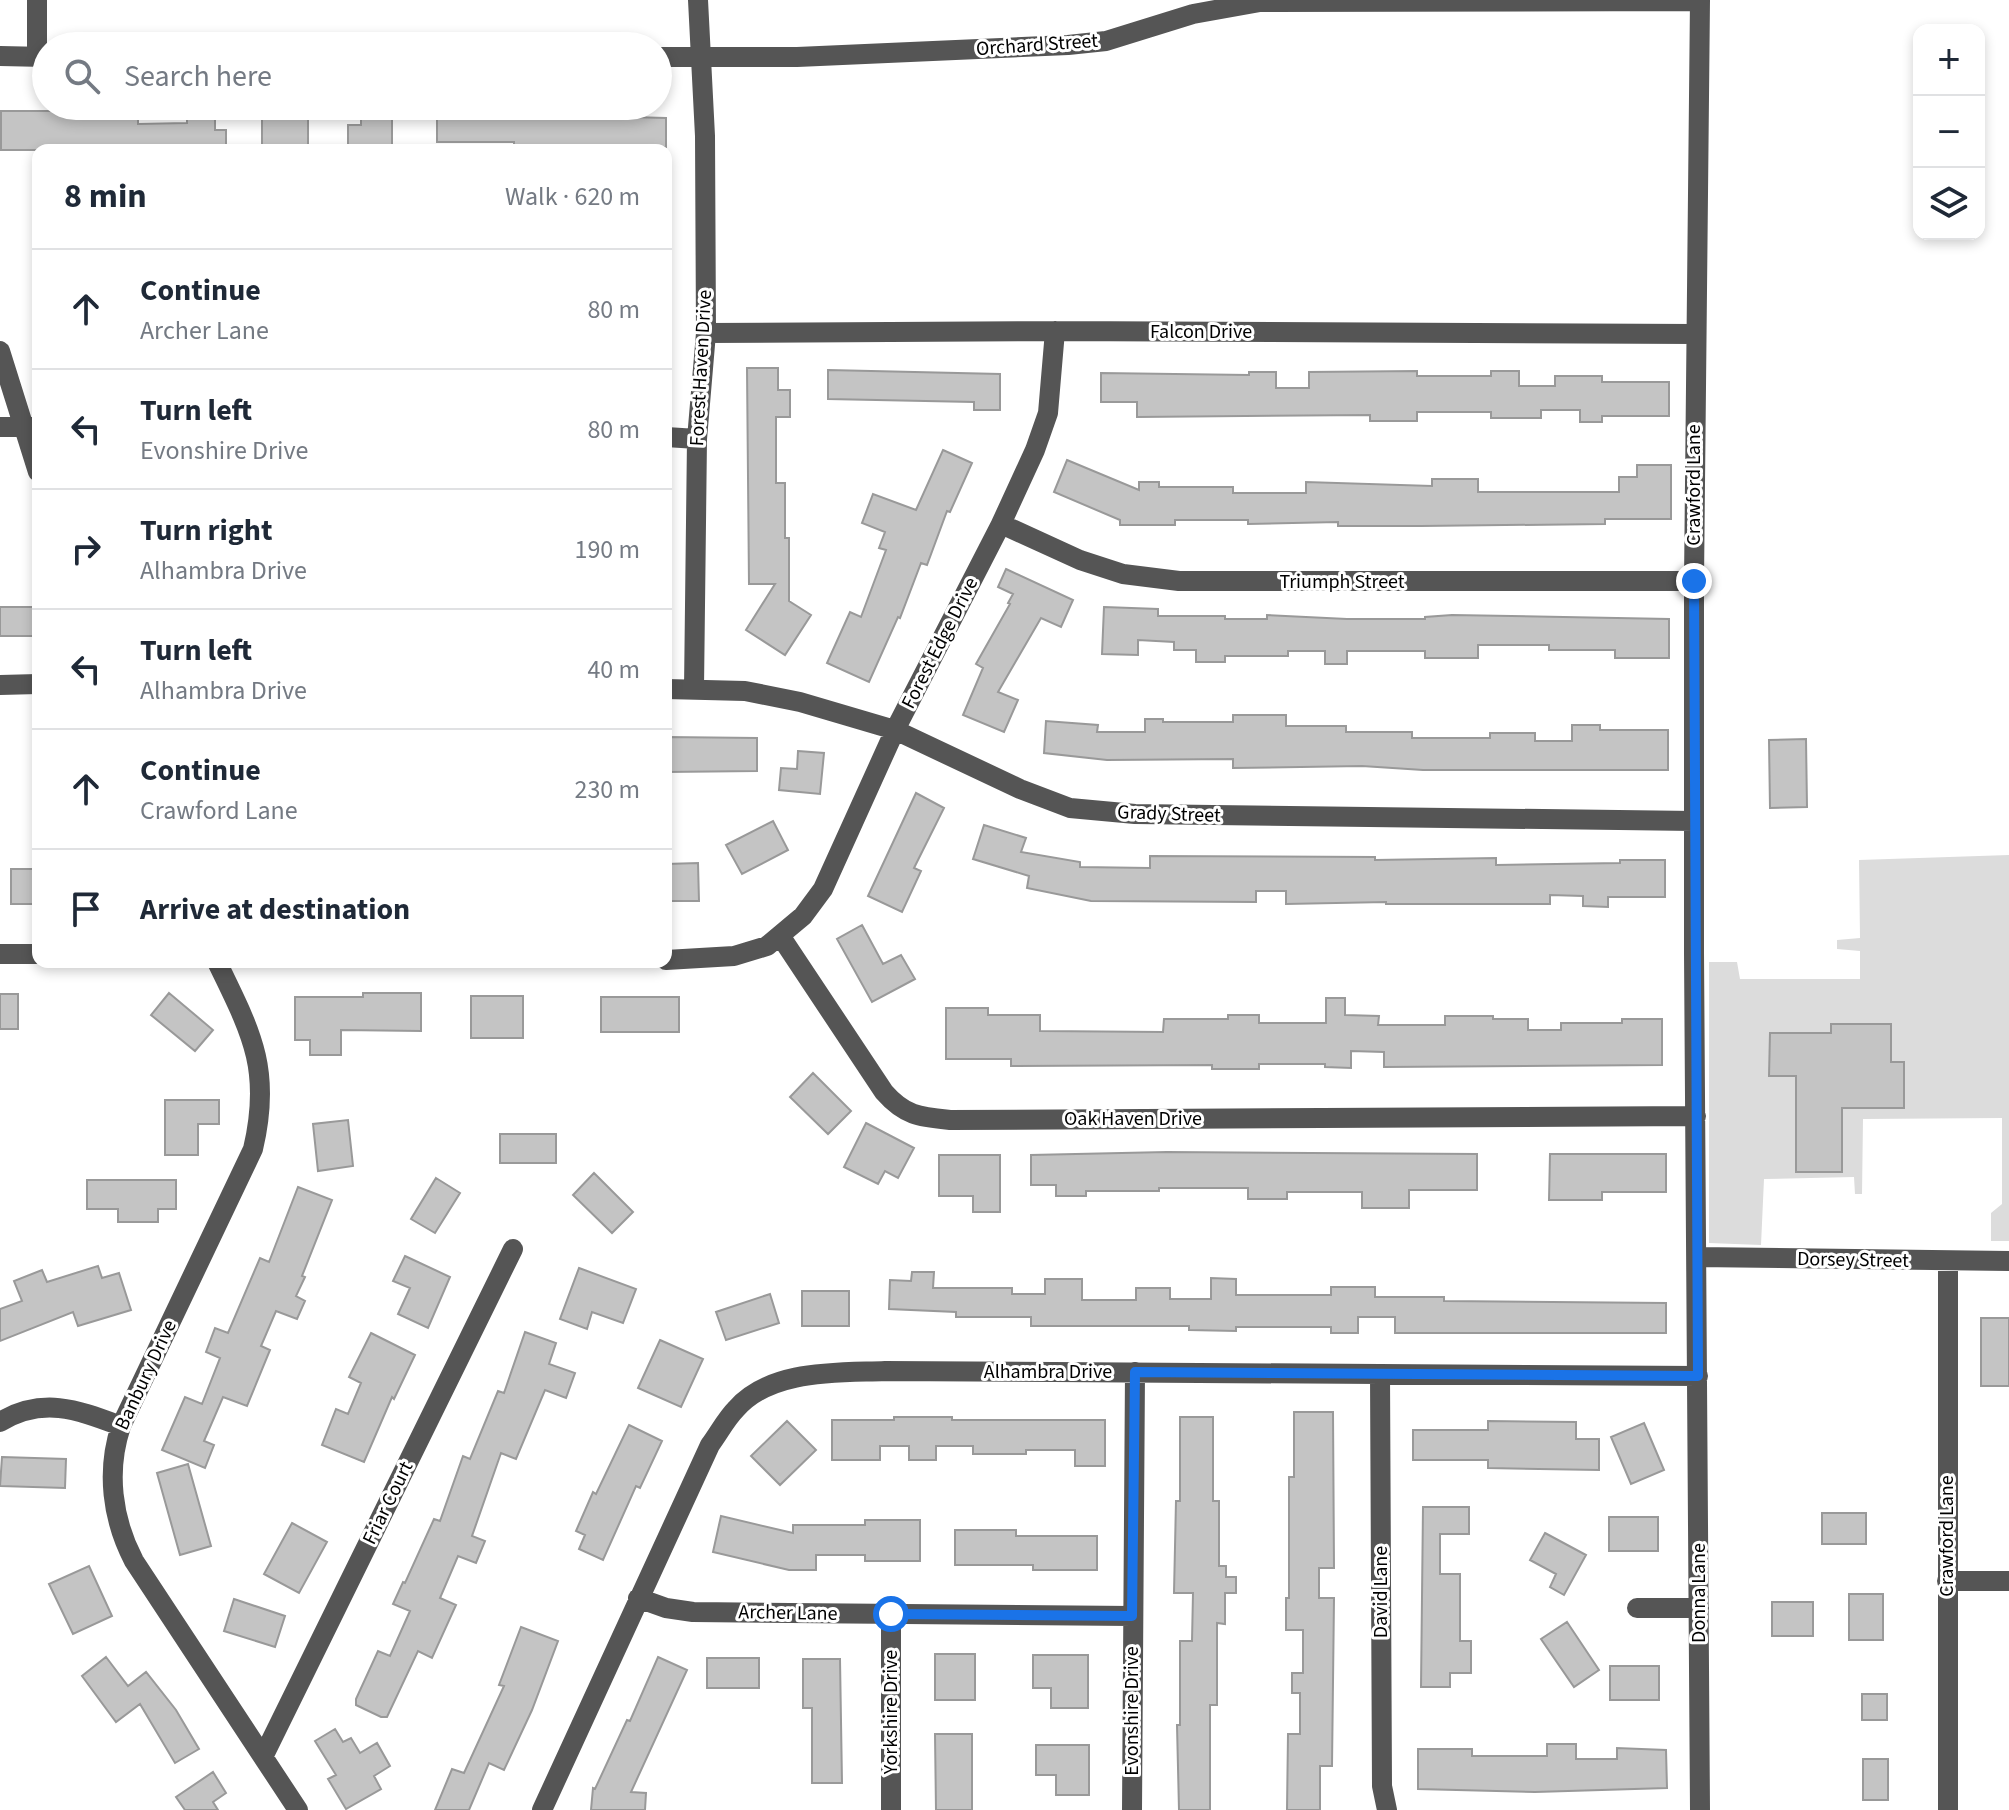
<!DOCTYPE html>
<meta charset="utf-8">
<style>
body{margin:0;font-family:"Source Sans 3",sans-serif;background:#f2f2f3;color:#1f2937}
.controls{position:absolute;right:24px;top:24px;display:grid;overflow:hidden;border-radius:16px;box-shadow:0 4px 12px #0003}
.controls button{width:72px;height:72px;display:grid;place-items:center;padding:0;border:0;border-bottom:2px solid #e0e1e3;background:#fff;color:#1f2937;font:40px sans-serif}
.stop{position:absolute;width:24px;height:24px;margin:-18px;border:6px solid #1a73e8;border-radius:50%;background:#fff}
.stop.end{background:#1a73e8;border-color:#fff;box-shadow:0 2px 8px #0008}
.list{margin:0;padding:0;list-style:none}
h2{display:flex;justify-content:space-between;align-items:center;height:104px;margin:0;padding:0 32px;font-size:34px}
h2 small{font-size:26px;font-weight:400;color:#747a83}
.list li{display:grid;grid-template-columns:52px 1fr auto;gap:24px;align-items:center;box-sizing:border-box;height:120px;padding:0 32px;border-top:2px solid #e0e1e3}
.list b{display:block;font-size:30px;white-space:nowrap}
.list p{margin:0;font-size:26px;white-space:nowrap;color:#747a83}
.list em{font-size:26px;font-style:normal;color:#747a83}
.icon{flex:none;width:44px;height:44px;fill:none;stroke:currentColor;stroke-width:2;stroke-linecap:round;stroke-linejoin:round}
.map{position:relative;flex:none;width:2009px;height:1810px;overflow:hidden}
.search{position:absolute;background:#fff;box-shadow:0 4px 12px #0003;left:32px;top:32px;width:640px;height:88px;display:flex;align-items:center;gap:20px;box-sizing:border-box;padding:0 28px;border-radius:44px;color:#747a83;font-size:30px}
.panel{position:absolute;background:#fff;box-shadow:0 4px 12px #0003;left:32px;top:144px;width:640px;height:824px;border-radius:16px}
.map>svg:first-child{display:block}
.green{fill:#dcdcdc;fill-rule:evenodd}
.building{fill:#c4c4c4;stroke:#999;stroke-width:2}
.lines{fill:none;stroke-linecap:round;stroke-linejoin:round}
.minor{stroke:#555;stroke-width:20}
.route{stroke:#1a73e8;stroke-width:10}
.labels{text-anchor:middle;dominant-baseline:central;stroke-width:6;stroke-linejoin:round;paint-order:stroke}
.street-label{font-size:20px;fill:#000;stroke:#fff}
</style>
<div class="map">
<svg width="2009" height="1810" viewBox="0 0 2009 1810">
<rect width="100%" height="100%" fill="#fff"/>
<!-- green -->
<path class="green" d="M2009,855V1241H1991V1213L2002,1204V1118L1863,1119L1862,1194H1855L1854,1177L1764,1179L1761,1245L1709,1243V962H1737L1740,979H1860V951L1837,949V940L1860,938L1859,860ZM1831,1024H1891V1062H1904V1108H1842V1172H1796V1076H1770V1033H1831Z"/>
<!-- building -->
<path class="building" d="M67,108H138V124L187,123V112H215V130H226V150H153V145H48V150H1V111H67Z
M361,112H392V150H348V125H361Z
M437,112L666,118V147H635V150L514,149V142H437Z
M262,114H308V150L262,148Z
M747,368H778V390H790V417H776V483H785V538H789V601L811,615L785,655L746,630L775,584H749Z
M828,370L1000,374V410H974V402L828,399Z
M1417,371V376H1491V371H1519V386H1555V376H1602V382H1669V416H1602V422H1580V410H1541V418H1491V412H1417V421H1370V415L1137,417V402H1101V373L1249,375V372H1276V388H1309V372Z
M943,450L972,463L950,512L947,511L927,565L921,563L900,618L898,617L869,682L827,663L850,612L861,617L886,550L879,548L885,532L862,523L873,494L916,510Z
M1067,460L1139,490V482H1159V487H1233V493H1306V482L1432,486V479H1478V492H1619V477H1637V465H1671V519H1605V524L1421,526H1338V522L1248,524V520H1175V525H1120V520L1054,492Z
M1006,569L1073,600L1061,627L1041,618L998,692L1018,700L1004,732L963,715L983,668L976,664L1010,604L1008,603L1013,594L998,587Z
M0,607H38V636H0Z
M1104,607L1158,609V616H1225V619H1267V615L1347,619H1425V617L1452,615L1669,619V658H1615V650H1549V645H1478V658H1425V651H1347V664H1325V651H1288V656H1225V662H1196V650H1174V642L1138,640V655L1102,654Z
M1233,715H1286V726H1346V732H1412V738H1490V733H1535V741H1572V725H1600V730H1668V770H1423L1362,766L1233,768V759L1107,760L1044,753L1046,721L1098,725L1097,732H1145V719H1163V722H1233Z
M666,737L757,738V771L666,772Z
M1806,739L1807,807L1770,808L1769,740Z
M798,751L824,753L820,794L779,790L781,768L797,769Z
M916,793L944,808L914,868L921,871L902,912L868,896Z
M773,821L788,850L742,874L726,845Z
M984,825L1026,838L1021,852L1080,862V867L1150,868V856L1375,857V860L1496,858V865L1620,863V860H1665V897H1608V907L1583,906V896L1550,895V904H1386V902L1286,904V891H1256V902L1091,901L1027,888L1029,876L973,859Z
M698,863L699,901H666V864Z
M11,869H38V904H11Z
M862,925L883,964L901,955L915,979L872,1002L837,939Z
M169,993L213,1030L195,1051L151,1015Z
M363,993H421V1031L341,1030V1055H310V1040H295V997H363Z
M0,994H18V1029H0Z
M471,996H523V1038H471Z
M601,997H679V1032H601Z
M1326,998H1345V1015L1379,1016L1378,1025H1445V1016H1493V1019H1528V1030H1561V1023H1622V1019H1662V1065L1384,1067V1052L1351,1051V1068L1325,1067V1064H1259V1069H1212V1065L1011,1066V1059H946V1008H988V1015H1040V1031L1163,1032L1164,1019H1228V1015H1259V1023H1326Z
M1831,1024H1891V1062H1904V1108H1842V1172H1796V1076H1769L1770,1033H1831Z
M813,1073L851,1111L828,1134L790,1097Z
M165,1100H219V1124H198V1155H165Z
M348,1120L353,1166L318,1171L313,1124Z
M866,1123L914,1148L898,1178L885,1171L878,1184L844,1167Z
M500,1134H556V1163H500Z
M1167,1152L1477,1154V1190H1409V1208H1362V1192H1287V1199H1248V1188H1159V1191H1086V1196H1056V1185H1031V1155Z
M1550,1154H1666V1192H1602V1200H1549Z
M939,1155H1000V1212H973V1196H939Z
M594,1173L633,1212L612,1233L573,1195Z
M436,1178L460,1193L435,1233L411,1219Z
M87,1180H176V1209H158V1222H118V1209H87Z
M298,1187L332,1200L302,1276L305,1277L296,1296L305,1301L297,1319L276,1311L261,1346L270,1350L247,1406L223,1397L204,1441L214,1445L205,1468L162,1450L185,1397L202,1404L220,1358L206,1352L215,1328L228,1333L260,1258L269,1262Z
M405,1256L450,1277L428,1328L398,1314L410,1288L393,1281Z
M98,1266L102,1278L119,1273L131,1310L78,1326L73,1312L0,1341V1309L22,1301L14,1281L42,1270L47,1282Z
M579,1268L636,1289L623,1323L592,1312L587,1329L560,1319Z
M912,1272H934L933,1288H1012V1294H1045V1279H1082V1300H1136V1288H1170V1299H1211V1278L1236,1279V1295H1331V1287H1375V1297H1444V1301L1666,1303V1333H1395V1317H1358V1333H1331V1327H1236V1331L1189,1330V1326H1031V1317H956V1312L889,1309L890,1280L911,1281Z
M802,1291H849V1326H802Z
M770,1294L779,1323L726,1340L716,1312Z
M1981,1318H2009V1386H1981Z
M525,1332L556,1343L549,1364L575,1373L566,1398L545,1390L516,1459L501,1453L472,1536L485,1541L476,1563L458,1556L440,1598L456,1605L432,1658L418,1651L387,1717H381L356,1705V1699L378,1651L390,1656L410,1611L393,1604L403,1582L405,1583L434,1519L440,1521L463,1456L470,1459L498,1391L504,1393Z
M371,1333L415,1355L394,1399L392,1397L364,1462L322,1445L336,1409L348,1414L361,1383L349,1377Z
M660,1340L703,1359L681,1407L638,1388Z
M1294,1412H1333L1334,1568H1319V1598H1334L1332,1766H1320V1810H1287L1288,1734H1300V1693H1292V1673H1303V1630H1286V1598H1289V1477H1294Z
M894,1417H952V1420H1105V1466H1075V1450H1026V1454H973V1446H936V1460H909V1446H880V1460H832V1420H894Z
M1180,1417H1213V1501H1219V1566H1226V1577H1236V1593H1225V1624L1217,1623V1705H1210V1810H1179L1177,1725H1180V1641H1192L1193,1593H1174L1176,1501H1180Z
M787,1421L816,1450L780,1485L751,1456Z
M1488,1421L1576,1422V1439H1599V1470L1488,1468V1460H1413V1430H1488Z
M1644,1423L1664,1470L1631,1484L1611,1437Z
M629,1425L662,1441L640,1488L636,1486L603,1560L579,1549L585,1535L576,1531L593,1492L596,1494Z
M2,1457L66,1459L65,1488L0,1486Z
M188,1464L211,1546L180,1555L157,1473Z
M1423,1507H1469V1534H1440V1574H1460V1641H1471V1673H1450V1687H1421Z
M1822,1513H1866V1544H1822Z
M721,1516L793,1533V1525H865V1520H920V1561H865V1555H816V1570H789L713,1552Z
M1609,1517H1658V1551H1609Z
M292,1523L327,1542L299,1593L264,1574Z
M955,1530H1016V1536H1097V1570H1033V1565H955Z
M1545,1533L1586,1555L1564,1595L1550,1587L1556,1574L1530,1560Z
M89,1566L112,1616L73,1634L49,1584Z
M1849,1594H1883V1640H1849Z
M234,1599L285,1616L275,1647L224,1631Z
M1772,1602H1813V1636H1772Z
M1567,1622L1599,1670L1574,1687L1541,1639Z
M521,1627L558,1641L532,1710L504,1770L489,1763L469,1810H435L452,1769L464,1773L504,1686L499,1685Z
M935,1654H975V1700H935Z
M1033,1655H1088V1708H1051V1688H1033Z
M106,1657L128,1686L146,1672L176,1710L199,1749L175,1763L140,1704L116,1722L82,1676Z
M658,1657L687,1670L631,1792L646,1793L645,1810H591L593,1788L595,1789L627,1720L630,1721Z
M707,1658H759V1688H707Z
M803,1659H840L842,1783H812V1708H803Z
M1610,1666H1659V1700H1610Z
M1862,1694H1887V1720H1862Z
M335,1729L343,1742L351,1738L360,1753L377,1743L390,1766L374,1776L381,1789L346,1809L328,1779L336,1775L315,1741Z
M935,1734H972V1810H936Z
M1547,1744H1576V1759H1617V1748L1666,1750L1667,1788L1535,1792L1418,1789V1749H1472V1756H1547Z
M1036,1745H1089V1795H1056V1775H1036Z
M1863,1759H1888V1800H1863Z
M213,1772L226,1793L213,1802L218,1810H185L176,1797Z"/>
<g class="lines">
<!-- minor -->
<path class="minor" d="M37,0V57
M1700,0L1694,581V953L1700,1810
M0,56L46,57
M658,57H797L1068,45L1106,41L1193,14L1260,2L1700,1
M706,333L1055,331L1695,334
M0,351L38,472
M0,427H38
M666,437L697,439
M1001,524L1080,560L1123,574L1179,581H1694
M0,685L38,684
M666,689L745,691L800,702L895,730L1020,789L1070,808L1135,814L1694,821
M694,689L697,439L706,333L705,136L698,0
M781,937L884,1092C905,1116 920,1117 950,1120L1696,1116
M0,954H38
M666,960L734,956L767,946L803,916L823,889L895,730L1001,524L1035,450L1048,413L1055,331
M217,962C251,1032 272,1069 253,1149L121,1426C106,1471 112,1519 134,1561L298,1810
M1697,1257L2009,1261
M1380,1374L1382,1786L1387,1810
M0,1422C43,1396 78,1410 121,1426
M1947,1581H2009
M638,1598L666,1608L693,1612L1132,1616
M1637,1608H1699
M263,1757L513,1249
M542,1810L710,1445C719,1433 726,1419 736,1409C771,1369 837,1373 885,1371L1698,1376
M891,1810V1614
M1132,1810L1135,1372
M1948,1810V1262"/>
</g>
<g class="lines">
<!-- route -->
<path class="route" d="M891,1614L1132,1616L1135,1372L1698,1376L1694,581"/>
</g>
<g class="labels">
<!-- street labels -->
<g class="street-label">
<text transform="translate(1037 45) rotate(-4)">Orchard Street</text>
<text x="1201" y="332">Falcon Drive</text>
<text transform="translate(701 368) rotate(-87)">Forest Haven Drive</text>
<text transform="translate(1694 485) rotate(-90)">Crawford Lane</text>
<text x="1342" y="582">Triumph Street</text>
<text transform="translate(940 643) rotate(-63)">Forest Edge Drive</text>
<text transform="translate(1169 814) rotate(2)">Grady Street</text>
<text x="1133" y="1119">Oak Haven Drive</text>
<text transform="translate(1853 1260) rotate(1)">Dorsey Street</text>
<text x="1048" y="1372">Alhambra Drive</text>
<text transform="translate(146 1375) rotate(-65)">Banbury Drive</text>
<text transform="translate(388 1503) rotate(-64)">Friar Court</text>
<text transform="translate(1947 1536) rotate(-90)">Crawford Lane</text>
<text transform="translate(1381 1592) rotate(-90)">David Lane</text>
<text transform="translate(1699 1593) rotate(-90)">Donna Lane</text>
<text transform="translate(788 1613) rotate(1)">Archer Lane</text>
<text transform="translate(1132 1711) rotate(-90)">Evonshire Drive</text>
<text transform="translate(891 1712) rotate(-90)">Yorkshire Drive</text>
</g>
</g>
</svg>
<div class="controls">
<button>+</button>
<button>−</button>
<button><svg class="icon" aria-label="layers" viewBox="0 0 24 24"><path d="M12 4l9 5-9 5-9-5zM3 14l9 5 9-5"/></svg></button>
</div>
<div class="stop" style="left:891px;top:1614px"></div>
<div class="stop end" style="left:1694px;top:581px"></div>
<div class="search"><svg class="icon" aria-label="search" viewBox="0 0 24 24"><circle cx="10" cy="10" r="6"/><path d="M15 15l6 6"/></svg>Search here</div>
<section class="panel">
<h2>8 min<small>Walk · 620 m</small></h2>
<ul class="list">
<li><svg class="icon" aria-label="ahead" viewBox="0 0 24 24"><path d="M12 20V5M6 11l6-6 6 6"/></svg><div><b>Continue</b><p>Archer Lane</p></div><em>80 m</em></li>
<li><svg class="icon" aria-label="left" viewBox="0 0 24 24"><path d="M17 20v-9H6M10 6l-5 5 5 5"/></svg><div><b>Turn left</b><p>Evonshire Drive</p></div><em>80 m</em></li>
<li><svg class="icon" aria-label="right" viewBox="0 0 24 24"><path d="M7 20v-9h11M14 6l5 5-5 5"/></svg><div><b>Turn right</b><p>Alhambra Drive</p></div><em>190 m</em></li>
<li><svg class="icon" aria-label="left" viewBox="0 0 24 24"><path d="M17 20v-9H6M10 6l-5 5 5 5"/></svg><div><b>Turn left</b><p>Alhambra Drive</p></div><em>40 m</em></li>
<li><svg class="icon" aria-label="ahead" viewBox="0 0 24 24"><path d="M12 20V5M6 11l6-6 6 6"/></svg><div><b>Continue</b><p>Crawford Lane</p></div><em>230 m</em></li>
<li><svg class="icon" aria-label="arrive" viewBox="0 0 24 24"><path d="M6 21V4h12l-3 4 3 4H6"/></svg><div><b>Arrive at destination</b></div></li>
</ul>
</section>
</div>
